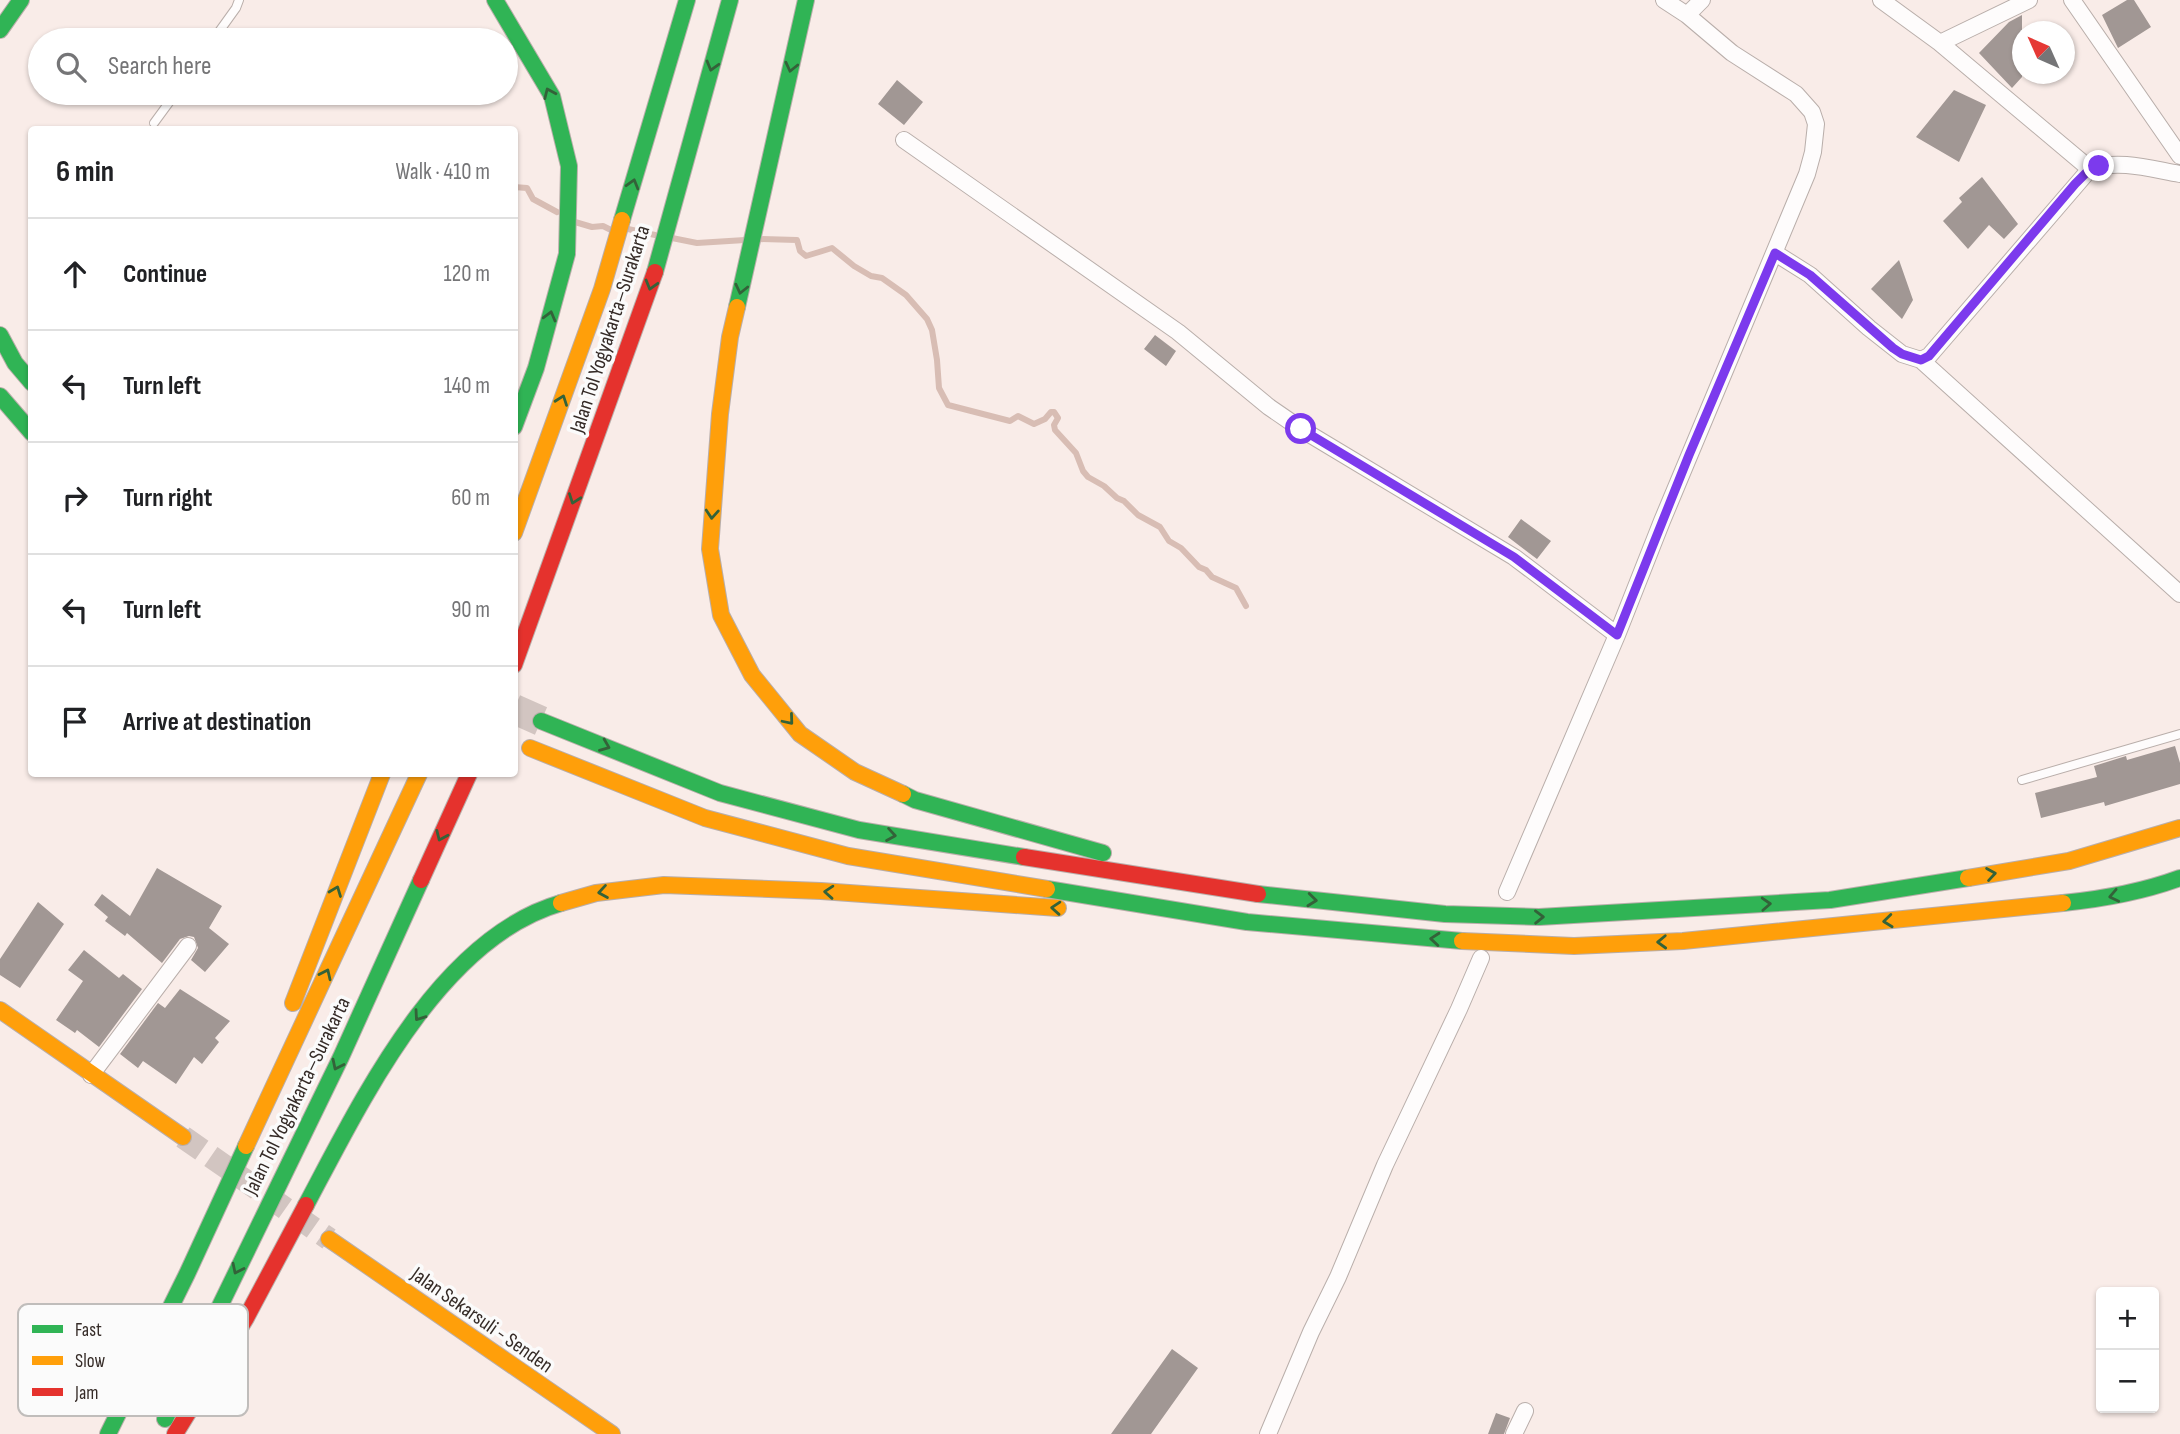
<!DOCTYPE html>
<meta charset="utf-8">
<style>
body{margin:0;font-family:"Sofia Sans Condensed",sans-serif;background:#f6f6f6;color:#202124}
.controls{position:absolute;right:21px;bottom:21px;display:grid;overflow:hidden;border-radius:7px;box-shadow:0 2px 5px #0004}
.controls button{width:63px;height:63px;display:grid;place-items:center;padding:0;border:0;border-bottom:2px solid #e0e0e0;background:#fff;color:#202124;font:35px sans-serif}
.compass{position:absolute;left:2012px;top:21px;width:63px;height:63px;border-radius:50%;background:#fff;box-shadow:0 2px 5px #0004;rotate:315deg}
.stop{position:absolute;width:21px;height:21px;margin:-16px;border:5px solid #7c3aed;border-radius:50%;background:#fff}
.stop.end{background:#7c3aed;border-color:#fff;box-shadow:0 2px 7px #0008}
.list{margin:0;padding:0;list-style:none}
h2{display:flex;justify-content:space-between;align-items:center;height:91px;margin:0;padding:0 28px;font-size:30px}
h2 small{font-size:23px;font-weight:400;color:#757577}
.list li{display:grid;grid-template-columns:46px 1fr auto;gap:21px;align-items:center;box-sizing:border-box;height:112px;padding:0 28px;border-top:2px solid #e0e0e0}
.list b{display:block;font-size:26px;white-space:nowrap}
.list em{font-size:23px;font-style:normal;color:#757577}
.icon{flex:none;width:38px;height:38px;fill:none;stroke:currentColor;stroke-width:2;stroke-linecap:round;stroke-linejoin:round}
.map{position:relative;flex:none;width:2180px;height:1434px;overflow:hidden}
.search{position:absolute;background:#fff;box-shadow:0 2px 5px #0004;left:28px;top:28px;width:490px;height:77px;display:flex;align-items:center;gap:18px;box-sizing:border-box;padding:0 24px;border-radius:38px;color:#757577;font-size:26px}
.panel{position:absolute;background:#fff;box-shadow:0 2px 5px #0004;left:28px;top:126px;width:490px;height:651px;border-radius:7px}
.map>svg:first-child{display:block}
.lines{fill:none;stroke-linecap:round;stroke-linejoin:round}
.stream{stroke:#d8bdb4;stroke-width:6}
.building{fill:#a19794}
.secondary-tunnel{stroke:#d2c5c1;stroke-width:23;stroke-dasharray:23 11;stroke-linecap:butt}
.highway-tunnel{stroke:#d2c5c1;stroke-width:30;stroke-dasharray:30 15;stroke-linecap:butt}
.lane-casing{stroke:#b9aeaa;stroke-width:10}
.street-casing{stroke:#b9aeaa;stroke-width:18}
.fast-casing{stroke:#b9aeaa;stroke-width:18}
.slow-casing{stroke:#b9aeaa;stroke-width:18}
.jam-casing{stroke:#b9aeaa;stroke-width:18}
.lane{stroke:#fefcfc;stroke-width:8}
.street{stroke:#fefcfc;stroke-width:16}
.fast{stroke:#30b455;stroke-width:16}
.slow{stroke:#ff9f0a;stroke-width:16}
.jam{stroke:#e5322d;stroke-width:16}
.oneway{stroke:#336239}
.route{stroke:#7c3aed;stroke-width:9}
.labels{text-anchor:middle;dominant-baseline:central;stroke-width:7;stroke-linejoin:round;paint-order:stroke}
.street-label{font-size:21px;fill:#352b27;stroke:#fbfbfb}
.key{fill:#fbfbfb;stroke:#c0bdbb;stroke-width:2}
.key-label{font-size:19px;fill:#352b27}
</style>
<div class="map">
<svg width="2180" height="1434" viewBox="0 0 2180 1434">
<rect width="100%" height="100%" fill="#f9ece8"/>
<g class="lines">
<!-- stream -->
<path class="stream" d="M514,187L527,188L533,199L557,212
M575,222L592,227L603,226L611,230
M628,229L655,235
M672,238L697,243L745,240
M759,239L797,240L800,251L806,256L832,248L854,266L871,276L882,278L906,295L927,319L932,330L937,360L939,388L948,405L1010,421L1018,416L1034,424L1045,419L1051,412H1054L1058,418L1054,425L1055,430L1076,453L1083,471L1088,477L1104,486L1117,498L1124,501L1138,515L1160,527L1169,541L1181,548L1199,567L1206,570L1212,577L1236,588L1246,606"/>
</g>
<!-- building -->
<path class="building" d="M2127,0H2134L2151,27L2118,48L2102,15Z
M2022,15V77L2012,88L1979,53L2009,22Z
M897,80L923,102L904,125L878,104Z
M1954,90L1986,105L1959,162L1916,137Z
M1982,177L2018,224L2004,239L1989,225L1968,249L1943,221L1962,202L1959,198Z
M1899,260L1913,300L1902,319L1871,289Z
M1155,335L1176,351L1166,366L1144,349Z
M1521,519L1551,541L1537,559L1508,537Z
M2175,746L2180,763V784L2105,806L2104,802L2041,818L2035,793L2097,777L2094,766L2126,756L2127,760Z
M157,868L222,906L209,928L229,944L205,972L191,960L198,948L194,937L189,936L180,939L162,963L127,933L125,936L105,921L108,917L94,905L102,894L130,916Z
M38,902L64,924L20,988L0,975V959Z
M84,950L119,978L123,974L142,989L99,1047L77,1030L75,1033L56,1020L83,981L68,970Z
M180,989L230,1021L215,1038L219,1042L202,1064L194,1057L176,1084L143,1061L138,1068L120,1054L158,1003L165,1008Z
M1172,1349L1198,1368L1151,1434H1111Z
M1496,1413L1510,1418L1504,1434H1488Z"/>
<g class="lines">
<!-- secondary-tunnel -->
<path class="secondary-tunnel" d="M183,1137L329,1239"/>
<!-- highway-tunnel -->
<path class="highway-tunnel" d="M514,709L541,721"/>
<defs>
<path id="lane" d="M213,40L236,8L239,0
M154,123L176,93
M2022,780L2180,734"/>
<path id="street" d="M1881,0L1940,43L2090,169
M2072,0L2180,156
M1687,15L1702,0
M1940,43L2029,0
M904,140L1178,332L1269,407L1301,429L1514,557L1617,635
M1775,253L1810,275L1869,328L1902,354L1921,360L1929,356L2090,169C2119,159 2151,169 2180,174
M1921,360L2180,594
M1507,892L1617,635L1662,521L1807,174L1813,152L1816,124L1812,112L1796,94L1732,53L1687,15L1664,0
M91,1075L188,946
M1268,1434L1311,1332L1338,1277L1385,1165L1459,1009L1481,958
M1514,1434L1525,1411"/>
<path id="fast" d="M495,0L552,96L569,166L567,254L536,368L514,427
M0,30L21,0
M622,220L687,0
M655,272L730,0
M737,307L806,0
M0,335L15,363L32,383
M0,396L32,433
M541,721L720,793L859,830L1024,857
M903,794L915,800L1103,853
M1047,889L1247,922L1462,941
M1258,894L1445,914L1539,917L1830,900L1968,878
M2063,903C2103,899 2142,892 2180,878
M306,1205C362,1100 439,938 561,903
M165,1419L341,1057L421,880
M108,1434L187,1274L246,1146"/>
<path id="slow" d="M737,307L730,337L720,414L710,549L721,615L752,675L800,734L855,772L903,794
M514,533L602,289L622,220
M530,748L705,818L848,856L1047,889
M1968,878L2069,861L2180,828
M561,903L596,893L664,885L821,891L1058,908
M1462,941L1574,946L1683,941L2063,903
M293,1003L382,774
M0,1010L183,1137
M246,1146L419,774
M329,1239L612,1434"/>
<path id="jam" d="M514,665L655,272
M1024,857L1258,894
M421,880L469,774
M175,1434L246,1318L306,1205"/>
</defs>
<!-- lane casing -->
<use href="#lane" class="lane-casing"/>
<!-- street casing -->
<use href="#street" class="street-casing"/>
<!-- fast casing -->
<use href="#fast" class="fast-casing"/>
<!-- slow casing -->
<use href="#slow" class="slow-casing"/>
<!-- jam casing -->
<use href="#jam" class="jam-casing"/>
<!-- lane -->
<use href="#lane" class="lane"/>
<!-- street -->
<use href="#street" class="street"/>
<!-- fast -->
<use href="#fast" class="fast"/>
<!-- slow -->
<use href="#slow" class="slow"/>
<!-- jam -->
<use href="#jam" class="jam"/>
</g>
<!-- one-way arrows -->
<defs><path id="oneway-chevron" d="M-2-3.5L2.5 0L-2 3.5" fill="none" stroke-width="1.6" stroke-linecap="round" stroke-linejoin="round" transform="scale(1.75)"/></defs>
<g class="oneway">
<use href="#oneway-chevron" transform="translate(712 66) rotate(106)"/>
<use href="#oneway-chevron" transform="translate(791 67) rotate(103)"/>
<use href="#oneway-chevron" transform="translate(549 93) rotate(-114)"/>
<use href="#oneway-chevron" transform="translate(633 184) rotate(-74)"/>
<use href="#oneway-chevron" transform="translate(651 285) rotate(106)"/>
<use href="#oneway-chevron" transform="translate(741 289) rotate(103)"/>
<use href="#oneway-chevron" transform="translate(550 316) rotate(-75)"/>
<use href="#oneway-chevron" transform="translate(562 400) rotate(-70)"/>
<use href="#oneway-chevron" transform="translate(574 499) rotate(110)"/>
<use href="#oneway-chevron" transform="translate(712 514) rotate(94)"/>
<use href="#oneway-chevron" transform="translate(789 720) rotate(50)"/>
<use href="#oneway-chevron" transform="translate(605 746) rotate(22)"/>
<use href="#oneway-chevron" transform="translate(891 835) rotate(9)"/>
<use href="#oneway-chevron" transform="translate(441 836) rotate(114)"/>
<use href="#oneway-chevron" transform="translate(1991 874) rotate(-9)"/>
<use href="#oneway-chevron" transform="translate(336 891) rotate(-69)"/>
<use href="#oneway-chevron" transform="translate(603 892) rotate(171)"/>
<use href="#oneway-chevron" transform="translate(829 892) rotate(-176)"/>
<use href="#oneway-chevron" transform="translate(2114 896) rotate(168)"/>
<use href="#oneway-chevron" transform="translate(1312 900) rotate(6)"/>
<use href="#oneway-chevron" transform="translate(1766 904) rotate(-3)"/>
<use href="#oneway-chevron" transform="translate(1056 908) rotate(-176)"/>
<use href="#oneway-chevron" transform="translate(1539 917) rotate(-1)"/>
<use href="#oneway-chevron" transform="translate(1888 921) rotate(174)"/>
<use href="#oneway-chevron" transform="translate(1435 939) rotate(-175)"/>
<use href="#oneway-chevron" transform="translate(1662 942) rotate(178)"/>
<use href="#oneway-chevron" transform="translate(326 974) rotate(-65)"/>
<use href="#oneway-chevron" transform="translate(419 1016) rotate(125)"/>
<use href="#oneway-chevron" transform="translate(337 1065) rotate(116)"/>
<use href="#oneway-chevron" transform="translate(237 1269) rotate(116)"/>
</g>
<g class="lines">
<!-- route -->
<path class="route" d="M1301,429L1514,557L1617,635L1689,455L1775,253L1810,275L1893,348L1902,354L1921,360L1929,356L2075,184L2090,169L2099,166"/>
</g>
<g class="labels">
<!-- street labels -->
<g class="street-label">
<text transform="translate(610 329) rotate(-72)">Jalan Tol Yogyakarta–Surakarta</text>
<text transform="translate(297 1096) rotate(-64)">Jalan Tol Yogyakarta–Surakarta</text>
<text transform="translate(482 1320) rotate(35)">Jalan Sekarsuli - Senden</text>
</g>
</g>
<!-- legend -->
<rect x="18" y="1304" width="230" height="112" rx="10" class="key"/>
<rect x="32" y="1325" width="31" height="8" fill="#30b455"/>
<rect x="32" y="1356" width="31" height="9" fill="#ff9f0a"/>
<rect x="32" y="1388" width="31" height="8" fill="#e5322d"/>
<g class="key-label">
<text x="75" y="1336">Fast</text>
<text x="75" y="1367">Slow</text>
<text x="75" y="1399">Jam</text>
</g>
</svg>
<div class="controls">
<button>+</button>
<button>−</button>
</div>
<svg class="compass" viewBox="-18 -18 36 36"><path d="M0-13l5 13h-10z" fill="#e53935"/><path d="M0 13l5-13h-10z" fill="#757577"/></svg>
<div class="stop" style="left:1301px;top:429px"></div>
<div class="stop end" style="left:2099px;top:166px"></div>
<div class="search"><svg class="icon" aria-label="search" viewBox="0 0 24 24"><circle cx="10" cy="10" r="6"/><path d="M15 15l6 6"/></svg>Search here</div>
<section class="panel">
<h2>6 min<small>Walk · 410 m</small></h2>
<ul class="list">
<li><svg class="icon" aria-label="ahead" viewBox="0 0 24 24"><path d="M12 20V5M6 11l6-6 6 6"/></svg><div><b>Continue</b></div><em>120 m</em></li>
<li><svg class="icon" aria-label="left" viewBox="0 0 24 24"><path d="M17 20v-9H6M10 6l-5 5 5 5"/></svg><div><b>Turn left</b></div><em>140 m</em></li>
<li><svg class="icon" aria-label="right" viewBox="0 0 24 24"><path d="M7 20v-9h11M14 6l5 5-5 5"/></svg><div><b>Turn right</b></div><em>60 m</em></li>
<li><svg class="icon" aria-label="left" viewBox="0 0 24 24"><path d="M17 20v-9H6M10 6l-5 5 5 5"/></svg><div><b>Turn left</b></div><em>90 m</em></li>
<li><svg class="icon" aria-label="arrive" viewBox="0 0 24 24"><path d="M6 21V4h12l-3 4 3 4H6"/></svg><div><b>Arrive at destination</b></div></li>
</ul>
</section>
</div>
